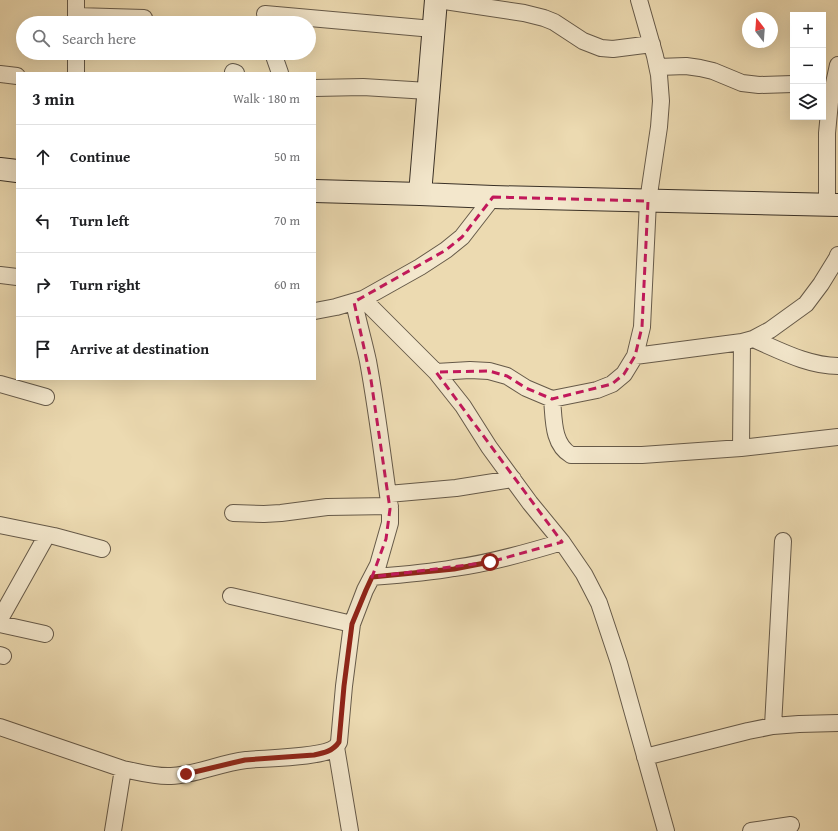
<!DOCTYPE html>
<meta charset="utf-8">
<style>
body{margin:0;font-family:"Gentium Book Plus",serif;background:#f2f2f2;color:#202124}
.controls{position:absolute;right:12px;top:12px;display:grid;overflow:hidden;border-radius:0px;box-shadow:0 4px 16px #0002}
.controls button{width:36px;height:36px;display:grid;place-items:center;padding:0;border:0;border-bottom:1px solid #e0e0e0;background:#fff;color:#202124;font:20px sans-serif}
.compass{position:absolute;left:742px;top:12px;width:36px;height:36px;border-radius:50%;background:#fff;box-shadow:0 4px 16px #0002;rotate:343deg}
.stop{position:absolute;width:12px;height:12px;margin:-9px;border:3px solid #8f2418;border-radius:50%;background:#fff}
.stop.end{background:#8f2418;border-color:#fff;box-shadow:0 1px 4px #0008}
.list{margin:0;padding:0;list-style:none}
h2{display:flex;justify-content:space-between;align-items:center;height:52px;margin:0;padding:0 16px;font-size:17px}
h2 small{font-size:13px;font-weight:400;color:#757577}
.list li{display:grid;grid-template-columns:26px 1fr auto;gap:12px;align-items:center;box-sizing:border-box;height:64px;padding:0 16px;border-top:1px solid #e0e0e0}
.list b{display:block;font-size:15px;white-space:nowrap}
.list em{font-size:13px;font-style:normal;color:#757577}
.icon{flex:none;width:22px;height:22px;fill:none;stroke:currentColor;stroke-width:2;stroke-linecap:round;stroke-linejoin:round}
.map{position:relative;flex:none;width:838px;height:831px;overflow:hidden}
.search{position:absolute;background:#fff;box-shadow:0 4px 16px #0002;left:16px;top:16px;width:300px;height:44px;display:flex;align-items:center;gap:10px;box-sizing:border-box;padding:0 14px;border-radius:22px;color:#757577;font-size:15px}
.panel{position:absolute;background:#fff;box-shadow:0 4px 16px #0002;left:16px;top:72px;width:300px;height:308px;border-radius:0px}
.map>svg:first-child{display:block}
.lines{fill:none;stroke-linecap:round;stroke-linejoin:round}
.street-casing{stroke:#665a49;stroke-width:18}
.secondary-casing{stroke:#393026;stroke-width:24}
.street{stroke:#f3e7cc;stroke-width:16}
.secondary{stroke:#f3e7cc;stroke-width:22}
.route{stroke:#8f2418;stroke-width:5}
.marked{fill:none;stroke:#c2185b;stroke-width:3;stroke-dasharray:8 5;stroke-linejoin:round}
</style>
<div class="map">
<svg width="838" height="831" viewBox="0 0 838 831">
<rect width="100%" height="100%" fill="#ecdab1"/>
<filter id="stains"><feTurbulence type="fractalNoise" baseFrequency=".005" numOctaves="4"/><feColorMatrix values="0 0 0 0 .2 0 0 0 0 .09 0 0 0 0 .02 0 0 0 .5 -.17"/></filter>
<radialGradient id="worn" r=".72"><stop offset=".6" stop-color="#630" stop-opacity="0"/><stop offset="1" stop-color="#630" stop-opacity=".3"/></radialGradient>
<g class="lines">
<defs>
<path id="street" d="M438,0L524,13L544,18L554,22L583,41L601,48L613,49L652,44
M265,14L433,29
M76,16L144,18
M76,23V0
M273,53L280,73
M658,67L686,66L700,68L713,71L742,83L759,85L793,84
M233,72L236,73
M76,73V53
M0,74L17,76
M315,88L363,87L428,91
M827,205V133L830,102L838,65
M0,275L17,277
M363,299L436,372L463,406L489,447L530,503L562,542L584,574L599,603L619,663L666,831
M315,311L336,307L363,299L420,267L446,250L462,237L493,197
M753,339C779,350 808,366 838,366
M635,356L742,342L753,339L770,330L806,304L821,284L837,258L838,255
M436,372L470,370L489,371L507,376L526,388L552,399L597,390L612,384L624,374L635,356L642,327L648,201L659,127L661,101L659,75L655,56L639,0
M0,384L46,397
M552,399C554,418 552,444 571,455H642L741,448L838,437
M741,448L742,342
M388,494L456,488L513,479
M233,513L264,514L281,513L327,507L390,506
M0,525L54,536L102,549
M372,577C399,575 427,573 454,568C491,563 526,553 562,542
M231,596L352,624
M0,619L47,535
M0,624L45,634
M0,655L3,656
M773,726L783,541
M0,727L123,769
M336,747L350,831
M645,757L748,731L773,726L799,724L838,723
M113,831L123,769C139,772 155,777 171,776C196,775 220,763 246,760C263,758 324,758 336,747C337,746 338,744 339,742L344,686L352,624L365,590L378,565L390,523V509C383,460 377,410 368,361C364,342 358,322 354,302
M751,831L791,825"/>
<path id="secondary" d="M0,169L17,171
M315,191L420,194L493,197L838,205
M420,194L436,0"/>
</defs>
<!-- street casing -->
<use href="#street" class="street-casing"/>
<!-- secondary casing -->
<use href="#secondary" class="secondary-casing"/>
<!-- street -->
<use href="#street" class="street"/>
<!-- secondary -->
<use href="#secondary" class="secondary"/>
</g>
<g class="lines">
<!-- route -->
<path class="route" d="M186,774L232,763L245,760L314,755C324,753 333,751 339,742L344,686L352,624L366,590L372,577L454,569L490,562"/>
</g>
<!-- marked area -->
<path class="marked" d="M493,197L648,201L642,327L635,356L624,374L612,384L552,399L526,388L507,376L489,371L436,372L562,542L490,562L372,577L386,539L390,509L371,380L354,302L446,250L462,237Z"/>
<rect width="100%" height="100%" filter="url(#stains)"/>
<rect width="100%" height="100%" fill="url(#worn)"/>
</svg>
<div class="controls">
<button>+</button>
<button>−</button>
<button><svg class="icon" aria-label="layers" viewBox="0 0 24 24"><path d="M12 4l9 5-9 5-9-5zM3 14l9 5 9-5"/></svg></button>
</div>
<svg class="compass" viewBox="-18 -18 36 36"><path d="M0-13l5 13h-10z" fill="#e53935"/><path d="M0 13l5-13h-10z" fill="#757577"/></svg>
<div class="stop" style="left:490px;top:562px"></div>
<div class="stop end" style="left:186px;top:774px"></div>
<div class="search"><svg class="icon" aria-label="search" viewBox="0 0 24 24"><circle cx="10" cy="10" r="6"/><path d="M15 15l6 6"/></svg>Search here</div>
<section class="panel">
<h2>3 min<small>Walk · 180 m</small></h2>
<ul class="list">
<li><svg class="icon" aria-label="ahead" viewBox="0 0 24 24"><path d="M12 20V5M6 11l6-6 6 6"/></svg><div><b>Continue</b></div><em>50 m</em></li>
<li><svg class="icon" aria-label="left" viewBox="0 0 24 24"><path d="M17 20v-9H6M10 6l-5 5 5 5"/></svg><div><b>Turn left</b></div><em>70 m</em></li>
<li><svg class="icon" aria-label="right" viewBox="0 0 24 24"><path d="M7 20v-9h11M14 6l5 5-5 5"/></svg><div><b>Turn right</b></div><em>60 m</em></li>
<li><svg class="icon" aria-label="arrive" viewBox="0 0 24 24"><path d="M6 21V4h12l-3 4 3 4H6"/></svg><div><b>Arrive at destination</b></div></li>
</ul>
</section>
</div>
